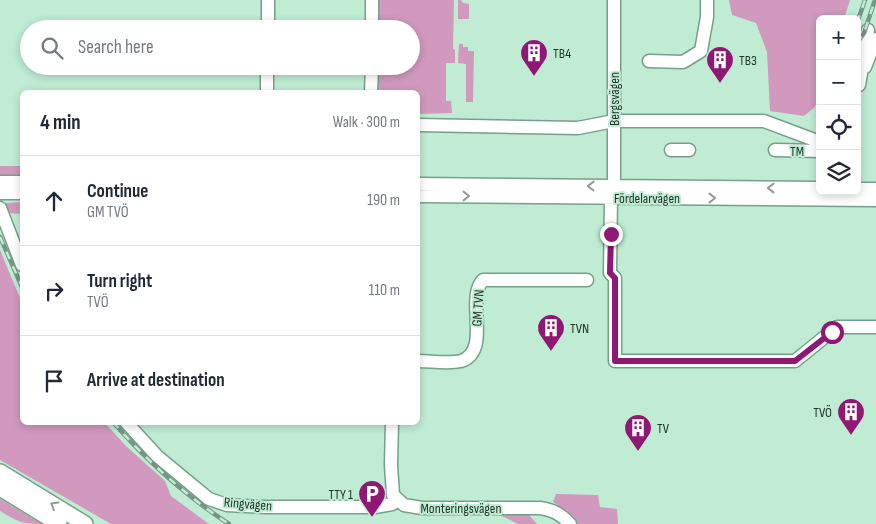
<!DOCTYPE html>
<meta charset="utf-8">
<style>
body{margin:0;font-family:"Sofia Sans Condensed",sans-serif;background:#f2f2f3;color:#1f2937}
.controls{position:absolute;right:15px;top:15px;display:grid;overflow:hidden;border-radius:8px;box-shadow:0 2px 8px #0003}
.controls button{width:45px;height:45px;display:grid;place-items:center;padding:0;border:0;border-bottom:1px solid #e0e1e3;background:#fff;color:#1f2937;font:25px sans-serif}
.stop{position:absolute;width:15px;height:15px;margin:-11px;border:4px solid #911774;border-radius:50%;background:#fff}
.stop.end{background:#911774;border-color:#fff;box-shadow:0 1px 5px #0008}
.list{margin:0;padding:0;list-style:none}
h2{display:flex;justify-content:space-between;align-items:center;height:65px;margin:0;padding:0 20px;font-size:21px}
h2 small{font-size:16px;font-weight:400;color:#747a83}
.list li{display:grid;grid-template-columns:32px 1fr auto;gap:15px;align-items:center;box-sizing:border-box;height:90px;padding:0 20px;border-top:1px solid #e0e1e3}
.list b{display:block;font-size:19px;white-space:nowrap}
.list p{margin:0;font-size:16px;white-space:nowrap;color:#747a83}
.list em{font-size:16px;font-style:normal;color:#747a83}
.icon{flex:none;width:28px;height:28px;fill:none;stroke:currentColor;stroke-width:2;stroke-linecap:round;stroke-linejoin:round}
.map{position:relative;flex:none;width:876px;height:524px;overflow:hidden}
.search{position:absolute;background:#fff;box-shadow:0 2px 8px #0003;left:20px;top:20px;width:400px;height:55px;display:flex;align-items:center;gap:12px;box-sizing:border-box;padding:0 18px;border-radius:28px;color:#747a83;font-size:19px}
.panel{position:absolute;background:#fff;box-shadow:0 2px 8px #0003;left:20px;top:90px;width:400px;height:335px;border-radius:8px}
.map>svg:first-child{display:block}
.green{fill:#d099bd}
.lines{fill:none;stroke-linecap:round;stroke-linejoin:round}
.minor-casing{stroke:#75a089;stroke-width:15}
.major-casing{stroke:#75a089;stroke-width:18}
.minor{stroke:#fff;stroke-width:12}
.major{stroke:#fff;stroke-width:15}
.rail-casing{stroke:#769785;stroke-width:4.5}
.rail{stroke:#bfecd3;stroke-width:2.5;stroke-dasharray:8;stroke-linecap:butt}
.oneway{stroke:#929a96}
.route{stroke:#911774;stroke-width:6}
.labels{text-anchor:middle;dominant-baseline:central;stroke-width:4;stroke-linejoin:round;paint-order:stroke}
.poi-label{font-size:14px;fill:#24362c;stroke:#bfecd3;text-anchor:start}
.street-label{font-size:14px;fill:#24362c;stroke:#bfecd3}
</style>
<div class="map">
<svg width="876" height="524" viewBox="0 0 876 524">
<rect width="100%" height="100%" fill="#bfecd3"/>
<!-- green -->
<path class="green" d="M376,0H454L453,49L455,50V63H446V101H451L452,113L418,114V92H377V66H411V29H376Z
M458,0H461L463,3L469,4V19H458Z
M729,0H850L844,19H820V93L815,107L804,116L770,111L767,52L756,23L732,15Z
M459,44H463V47H468V51H474L473,102H466V64L458,63Z
M0,166H22V178L0,177Z
M22,202V214L8,213L4,203Z
M0,250L22,303V422L105,423L126,446L165,481L171,496L209,524H111L0,460Z
M556,494L598,495L600,507L617,509L618,524H577L569,513L553,502Z
M0,499L42,524C21,524 17,521 0,511Z
M500,513L529,515L537,524H518L498,514Z"/>
<g class="lines">
<defs>
<path id="minor" d="M614,0V186L611,197L610,273L615,278V361H795L837,327H876
M268,29V0
M372,29V0
M649,61L683,62L701,51L707,17V0
M865,67L876,39
M859,85L862,68V51L868,30
M267,92V66
M371,92L372,66
M418,125L578,128L614,121H764L820,142
M671,150H689
M775,150L820,151
M0,182H22
M418,184L820,188
M857,189H876
M0,193H22
M418,196L876,200
M0,208L22,265
M418,361C431,361 448,364 461,361C492,351 465,298 483,280H587
M126,422L157,456L192,485L209,499L227,505L265,507H375L392,504L398,500
M392,422L391,465L393,495L404,505L422,508H540C553,510 561,514 570,524"/>
<path id="major" d="M0,472L85,524
M0,488L59,524"/>
</defs>
<!-- minor casing -->
<use href="#minor" class="minor-casing"/>
<!-- major casing -->
<use href="#major" class="major-casing"/>
<!-- minor -->
<use href="#minor" class="minor"/>
<!-- major -->
<use href="#major" class="major"/>
<defs>
<path id="rail" d="M857,23L865,0
M857,43L864,33L875,0
M0,237L22,287
M113,422C147,461 186,496 229,524"/>
</defs>
<!-- rail casing -->
<use href="#rail" class="rail-casing"/>
<!-- rail -->
<use href="#rail" class="rail"/>
</g>
<!-- one-way arrows -->
<defs><path id="oneway-chevron" d="M-2-3.5L2.5 0L-2 3.5" fill="none" stroke-width="1.6" stroke-linecap="round" stroke-linejoin="round" transform="scale(1.25)"/></defs>
<g class="oneway">
<use href="#oneway-chevron" transform="translate(591 186) rotate(-179)"/>
<use href="#oneway-chevron" transform="translate(771 188) rotate(-180)"/>
<use href="#oneway-chevron" transform="translate(466 196)"/>
<use href="#oneway-chevron" transform="translate(712 198)"/>
<use href="#oneway-chevron" transform="translate(54 505) rotate(-149)"/>
</g>
<g class="lines">
<!-- route -->
<path class="route" d="M611,234L610,273L615,278V361H795L832,332"/>
</g>
<!-- icons -->
<defs>
<symbol id="building-pin" viewBox="-11 -11 22 30"><path d="M0 17L-7.5 6A9.5 9.5 0 1 1 7.5 6Z" fill="#911774" stroke="#bfecd3"/><path d="M-4-6H4V6H1V3H-1V6H-4ZM-2.5-4.3h1.7v1.8h-1.7ZM.8-4.3h1.7v1.8H.8ZM-2.5-1h1.7V.8h-1.7ZM.8-1h1.7V.8H.8Z" fill="#fff"/></symbol>
<symbol id="parking-pin" viewBox="-11 -11 22 30"><path d="M0 17L-7.5 6A9.5 9.5 0 1 1 7.5 6Z" fill="#911774" stroke="#bfecd3"/><path d="M-3.5-5.5H1a3.5 3.5 0 0 1 0 7H-1V5.5H-3.5ZM-1-3.4V-.6H.8a1.4 1.4 0 0 0 0-2.8Z" fill="#fff"/></symbol>
</defs>
<g fill-rule="evenodd">
<use href="#building-pin" x="518" y="37" width="32" height="43"/>
<use href="#building-pin" x="704" y="44" width="32" height="43"/>
<use href="#building-pin" x="535" y="312" width="32" height="43"/>
<use href="#building-pin" x="835" y="396" width="32" height="43"/>
<use href="#building-pin" x="622" y="412" width="32" height="43"/>
<use href="#parking-pin" x="356" y="478" width="32" height="43"/>
</g>
<g class="labels">
<!-- poi labels -->
<g class="poi-label">
<text x="553" y="53">TB4</text>
<text x="739" y="60">TB3</text>
<text x="570" y="328">TVN</text>
<text x="832" y="412" text-anchor="end">TVÖ</text>
<text x="657" y="428">TV</text>
<text x="353" y="494" text-anchor="end">TTY 1</text>
</g>
<!-- street labels -->
<g class="street-label">
<text transform="translate(614 99) rotate(-90)">Bergsvägen</text>
<text x="797" y="151">TM</text>
<text x="647" y="198">Fördelarvägen</text>
<text transform="translate(478 308) rotate(-86)">GM TVN</text>
<text transform="translate(248 504) rotate(5)">Ringvägen</text>
<text x="461" y="508">Monteringsvägen</text>
</g>
</g>
</svg>
<div class="controls">
<button>+</button>
<button>−</button>
<button><svg class="icon" aria-label="locate" viewBox="0 0 24 24"><circle cx="12" cy="12" r="6"/><path d="M12 2v4M12 18v4M2 12h4M18 12h4"/></svg></button>
<button><svg class="icon" aria-label="layers" viewBox="0 0 24 24"><path d="M12 4l9 5-9 5-9-5zM3 14l9 5 9-5"/></svg></button>
</div>
<div class="stop" style="left:832px;top:332px"></div>
<div class="stop end" style="left:611px;top:234px"></div>
<div class="search"><svg class="icon" aria-label="search" viewBox="0 0 24 24"><circle cx="10" cy="10" r="6"/><path d="M15 15l6 6"/></svg>Search here</div>
<section class="panel">
<h2>4 min<small>Walk · 300 m</small></h2>
<ul class="list">
<li><svg class="icon" aria-label="ahead" viewBox="0 0 24 24"><path d="M12 20V5M6 11l6-6 6 6"/></svg><div><b>Continue</b><p>GM TVÖ</p></div><em>190 m</em></li>
<li><svg class="icon" aria-label="right" viewBox="0 0 24 24"><path d="M7 20v-9h11M14 6l5 5-5 5"/></svg><div><b>Turn right</b><p>TVÖ</p></div><em>110 m</em></li>
<li><svg class="icon" aria-label="arrive" viewBox="0 0 24 24"><path d="M6 21V4h12l-3 4 3 4H6"/></svg><div><b>Arrive at destination</b></div></li>
</ul>
</section>
</div>
